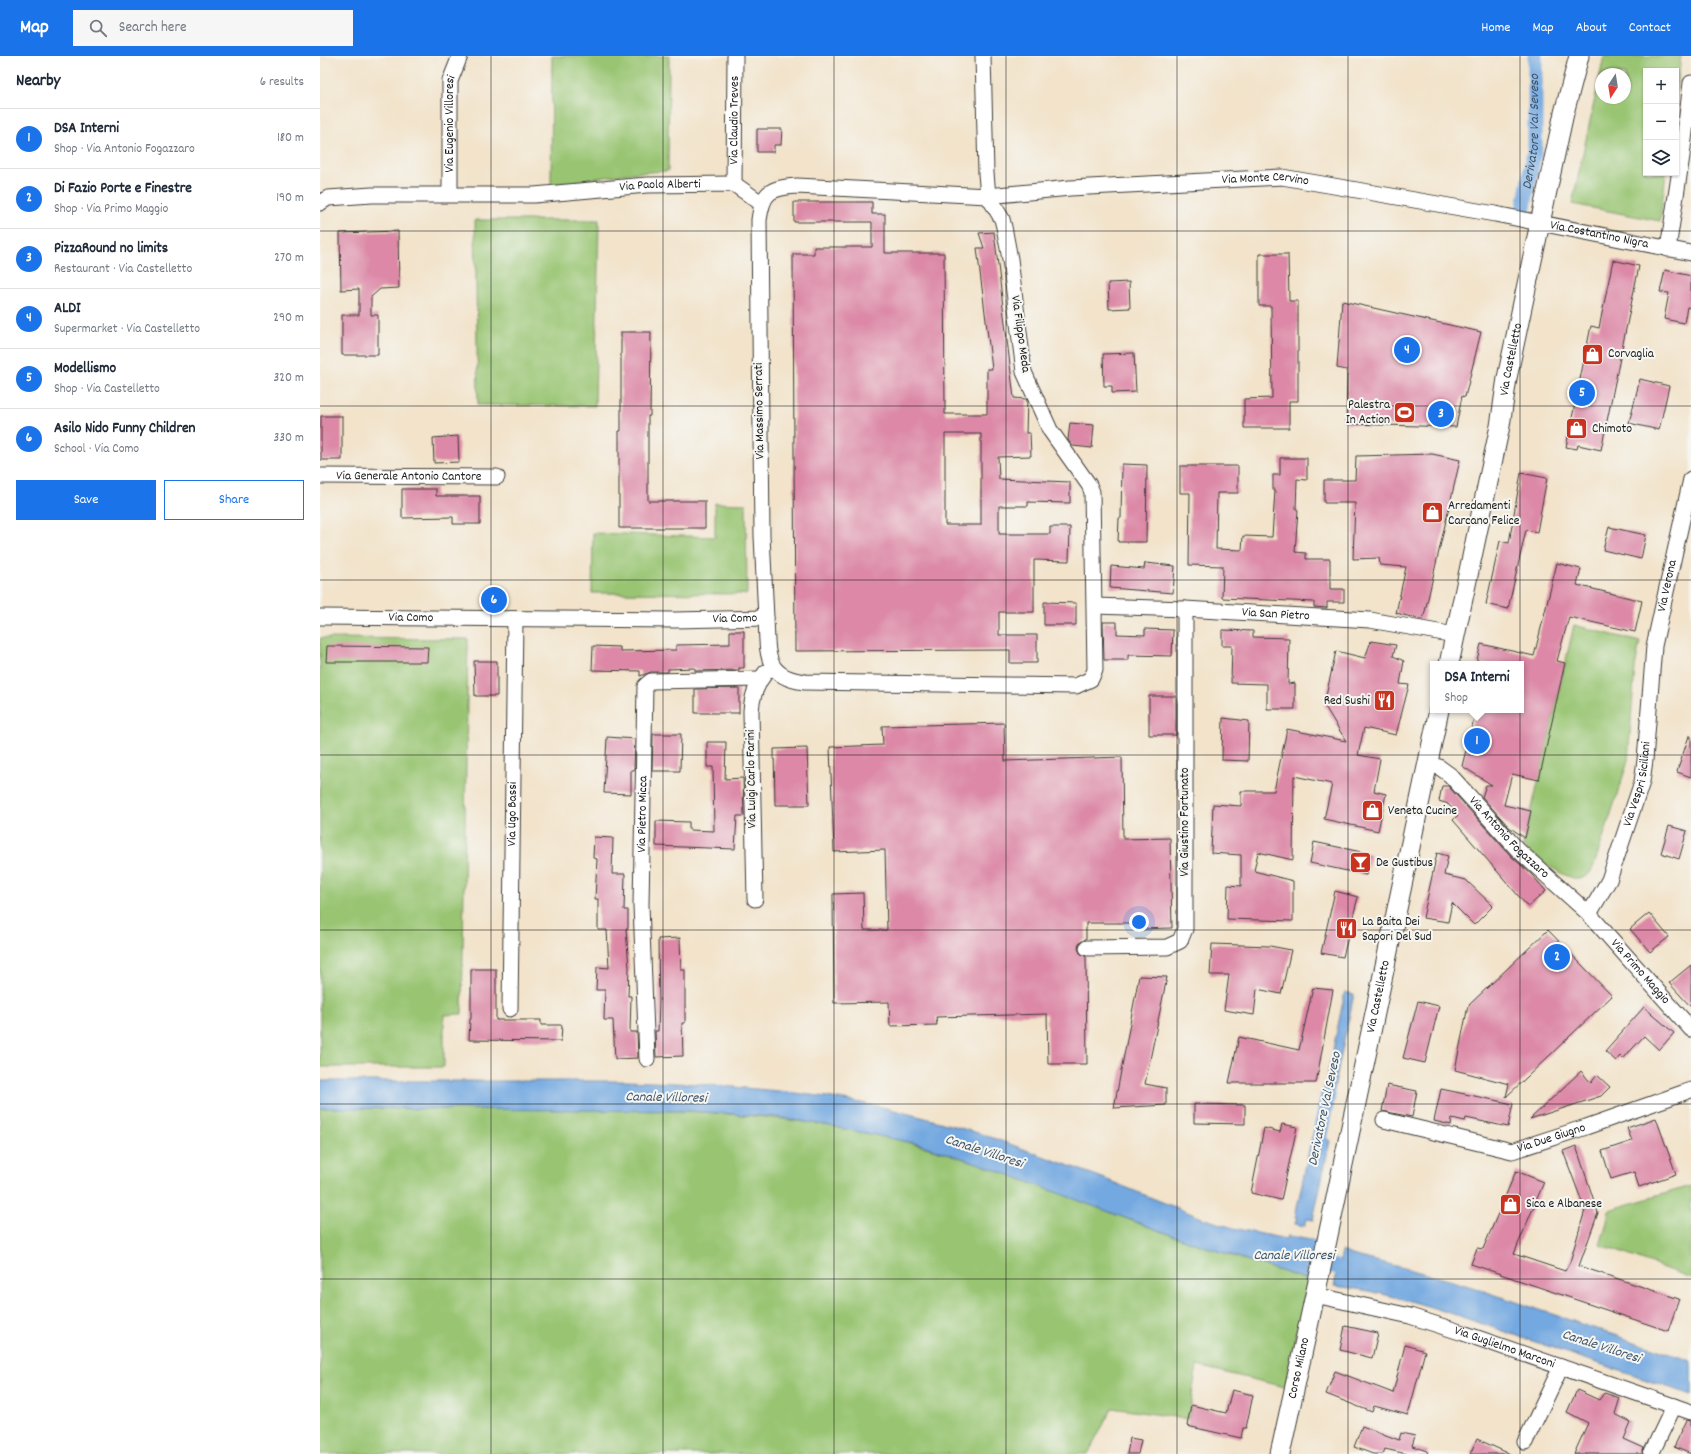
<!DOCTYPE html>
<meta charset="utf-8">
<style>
body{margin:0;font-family:Dekko,sans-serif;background:#f6f6f7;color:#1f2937}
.controls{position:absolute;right:12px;top:12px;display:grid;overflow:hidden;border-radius:0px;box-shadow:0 1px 3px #0004}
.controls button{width:36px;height:36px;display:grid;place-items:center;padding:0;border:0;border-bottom:1px solid #e0e1e3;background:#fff;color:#1f2937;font:20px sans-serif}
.compass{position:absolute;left:1275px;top:12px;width:36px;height:36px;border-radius:50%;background:#fff;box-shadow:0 1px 3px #0004;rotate:192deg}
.you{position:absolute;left:819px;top:866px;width:14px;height:14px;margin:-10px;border:3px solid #fff;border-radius:50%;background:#1a73e8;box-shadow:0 0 0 6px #1a73e833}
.badge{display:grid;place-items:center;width:26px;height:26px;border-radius:50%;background:#1a73e8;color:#fff;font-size:13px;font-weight:700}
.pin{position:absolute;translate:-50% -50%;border:2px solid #fff;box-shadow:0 1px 4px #0006}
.popup{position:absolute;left:1110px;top:605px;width:94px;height:52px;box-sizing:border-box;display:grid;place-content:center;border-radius:0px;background:#fff;filter:drop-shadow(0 1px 3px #0005);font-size:13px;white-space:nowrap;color:#747a83}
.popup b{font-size:15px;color:#1f2937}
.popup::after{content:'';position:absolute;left:50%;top:100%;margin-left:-8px;border:8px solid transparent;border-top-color:#fff}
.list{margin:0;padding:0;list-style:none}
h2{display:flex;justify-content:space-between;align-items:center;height:52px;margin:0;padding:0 16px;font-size:17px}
h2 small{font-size:13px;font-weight:400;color:#747a83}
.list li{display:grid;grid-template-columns:26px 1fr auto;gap:12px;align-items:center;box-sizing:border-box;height:60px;padding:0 16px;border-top:1px solid #e0e1e3}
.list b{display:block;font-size:15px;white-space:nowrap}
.list p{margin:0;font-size:13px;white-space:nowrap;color:#747a83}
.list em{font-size:13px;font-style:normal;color:#747a83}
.actions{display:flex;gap:8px;padding:12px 16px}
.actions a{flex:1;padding:9px 0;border:1px solid #1a73e8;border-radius:0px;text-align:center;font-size:14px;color:#1a73e8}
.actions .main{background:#1a73e8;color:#fff}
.icon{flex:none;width:22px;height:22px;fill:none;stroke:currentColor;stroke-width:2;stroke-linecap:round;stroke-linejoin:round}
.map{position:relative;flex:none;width:1371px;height:1398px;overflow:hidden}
header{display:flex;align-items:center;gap:24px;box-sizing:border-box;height:56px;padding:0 20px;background:#1a73e8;color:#fff}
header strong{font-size:19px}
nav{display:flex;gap:22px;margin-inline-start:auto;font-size:14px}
.search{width:280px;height:36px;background:#f6f6f7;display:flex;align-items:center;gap:10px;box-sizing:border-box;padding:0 14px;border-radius:0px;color:#747a83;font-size:15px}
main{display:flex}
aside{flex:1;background:#fff}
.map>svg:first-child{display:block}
.green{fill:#99c572;stroke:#5a7047;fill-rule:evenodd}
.water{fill:#73a8e0;stroke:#48627e}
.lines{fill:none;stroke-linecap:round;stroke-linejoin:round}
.canal{stroke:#73a8e0;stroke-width:15}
.building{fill:#dc88a6;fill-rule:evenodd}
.minor-casing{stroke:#3c3a36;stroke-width:17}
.major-casing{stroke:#3c3a36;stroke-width:21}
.minor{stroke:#fff;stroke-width:15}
.major{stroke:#fff;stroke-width:19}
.grid{fill:none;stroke:#1c1c1c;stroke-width:1;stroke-opacity:0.55}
.labels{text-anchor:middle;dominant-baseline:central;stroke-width:4;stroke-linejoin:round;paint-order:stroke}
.street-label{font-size:13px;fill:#1c1c1c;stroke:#f6f6f2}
.poi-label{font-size:13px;fill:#1c1c1c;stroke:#f6f6f2;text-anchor:start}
.water-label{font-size:14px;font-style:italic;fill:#3f546a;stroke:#f6f6f2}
</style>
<header>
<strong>Map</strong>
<div class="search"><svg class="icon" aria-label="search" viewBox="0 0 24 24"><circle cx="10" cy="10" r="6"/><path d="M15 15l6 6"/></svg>Search here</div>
<nav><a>Home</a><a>Map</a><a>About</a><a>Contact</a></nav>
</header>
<main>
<aside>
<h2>Nearby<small>6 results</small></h2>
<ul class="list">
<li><span class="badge">1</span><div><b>DSA Interni</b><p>Shop · Via Antonio Fogazzaro</p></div><em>180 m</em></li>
<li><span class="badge">2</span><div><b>Di Fazio Porte e Finestre</b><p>Shop · Via Primo Maggio</p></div><em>190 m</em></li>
<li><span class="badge">3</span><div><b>PizzaRound no limits</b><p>Restaurant · Via Castelletto</p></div><em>270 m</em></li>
<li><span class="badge">4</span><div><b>ALDI</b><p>Supermarket · Via Castelletto</p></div><em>290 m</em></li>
<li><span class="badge">5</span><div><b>Modellismo</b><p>Shop · Via Castelletto</p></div><em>320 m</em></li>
<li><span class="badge">6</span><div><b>Asilo Nido Funny Children</b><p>School · Via Como</p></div><em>330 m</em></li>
</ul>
<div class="actions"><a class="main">Save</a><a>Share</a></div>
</aside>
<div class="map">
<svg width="1371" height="1398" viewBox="0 0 1371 1398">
<rect width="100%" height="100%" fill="#f6f6f2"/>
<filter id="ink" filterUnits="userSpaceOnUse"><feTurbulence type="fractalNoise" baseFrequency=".025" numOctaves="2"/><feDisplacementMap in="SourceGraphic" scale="8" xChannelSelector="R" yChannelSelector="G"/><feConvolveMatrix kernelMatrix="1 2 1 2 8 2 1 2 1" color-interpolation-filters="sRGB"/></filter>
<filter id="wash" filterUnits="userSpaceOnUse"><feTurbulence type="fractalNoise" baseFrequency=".012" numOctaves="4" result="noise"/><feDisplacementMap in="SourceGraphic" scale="16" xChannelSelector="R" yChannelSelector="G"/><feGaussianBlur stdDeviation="0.9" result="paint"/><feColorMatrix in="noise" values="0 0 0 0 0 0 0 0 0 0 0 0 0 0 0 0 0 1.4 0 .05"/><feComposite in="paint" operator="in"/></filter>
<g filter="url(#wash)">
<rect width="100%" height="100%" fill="#f2e3ca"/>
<!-- green -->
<path class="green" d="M232,0H349L348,115L313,117L231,129Z
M1284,0H1361L1356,42V15H1326V117H1346L1340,165L1252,148ZM1281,18H1305V42H1281Z
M155,164H279L275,350L158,349Z
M395,447L426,448L427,538L272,537L273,477L395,481Z
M1254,569L1320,586L1315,611L1308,705L1275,807C1272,813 1270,820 1263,822C1248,827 1215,800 1203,791Z
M0,582L148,583L142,958L124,959V1011H0Z
M0,1052C78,1052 156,1052 234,1053C358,1053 478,1056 598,1089C671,1108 740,1137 810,1164C869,1186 928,1205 988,1224L965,1331L877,1310L868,1363L792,1352L768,1398H0Z
M1371,1130V1222L1280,1189L1287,1166L1289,1154Z"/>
<!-- water -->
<path class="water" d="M1025,936L1034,938L1009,1057L1006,1058L1002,1057L1005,1042L1003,1041Z
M0,1025H308L379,1028L459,1035L507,1041L558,1050L609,1063L665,1079L780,1121L882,1162L913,1172L966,1183L967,1180L997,1185L988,1224L865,1184L654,1106L598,1088L510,1070L456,1061L371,1055L0,1052Z
M1000,1067L1006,1071L1004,1079L1010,1085L993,1164L987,1163L985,1170L975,1168L977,1161H975L992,1080L997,1078Z
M1022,1195L1032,1199L1092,1214L1149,1230L1371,1305V1339L1139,1260C1099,1247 1056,1234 1014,1230Z"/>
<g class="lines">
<!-- canal -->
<g class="canal">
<path id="s1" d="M1204,151L1215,91V0"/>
<path d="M998,1088L1008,1039"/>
<path d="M972,1200L1038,1216"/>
</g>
</g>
<g id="blocks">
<!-- building -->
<path class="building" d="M437,73H462L461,89H454V96H437Z
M474,146H552V158H565V197H624L625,358H667V313H672L657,192H664L659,177L674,176L694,342L706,343L707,344L706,377H710L711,400L678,401L679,423L750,426V447L708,446V450H679V478H730V471H750L749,505L714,504V556H679V579H717V607H690V594L475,595L473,198H494V191H552V166H474ZM625,378H661V469H625Z
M78,175L79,232L60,233L51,241V259H58V299H22V259H39V233L21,234L20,177Z
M939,198H968L969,245H978V345H969V372H924V343L952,342L951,250H939Z
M1293,204L1319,210L1281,394L1258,389L1257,393L1246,391L1271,270L1279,272Z
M1345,214L1371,220V252L1367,251L1364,267L1344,263L1349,237L1340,236Z
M809,226L810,252L789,253L788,227Z
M1022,245L1161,276L1145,341L1142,340L1136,371L1026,368L1027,314L1017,312Z
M301,276H331L330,360H328V445H385V472H299V375H301Z
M814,297L816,336L792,337V330H784L783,298Z
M1320,323L1349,330L1339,374L1309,367Z
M1,360H22V404H1Z
M750,367L774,369L772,392L753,390L748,384Z
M138,380L139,406L114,407L113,382Z
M1112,398L1140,404L1103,564L1076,557L1086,511L1060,509L1059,502L1033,503L1035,447H1004V424H1035L1036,400Z
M960,402H987V424L977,423L976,453L978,454L975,496L986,497V503H1010V533H1024V546H1007V552L994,551V546L902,542L903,510L869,509L870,437H860V410H918V437H897L896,493L922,494L923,480L952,481L955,435H953V419H960Z
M802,408L827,409L826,486H798L799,462H801Z
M1201,417L1227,422L1217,476L1206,474L1188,553L1166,548L1180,485L1189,487Z
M82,433H116V440H160V468H133V461L82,462Z
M1289,471L1326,479L1321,503L1283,494Z
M825,507L855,510L853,537L790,532L791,510L824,513Z
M1237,507L1261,513L1257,529L1322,545L1315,576L1249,561L1237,605L1245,607L1219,724L1192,718L1184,749L1211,755L1205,782L1189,771L1162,741L1166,729H1172L1142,710L1156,654H1201V608H1156L1161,588L1214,600Z
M724,546L756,547V569H724Z
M783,566H797V578L825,579V573L853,574L852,600L808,599V604H784Z
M902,574L933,575V581L969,582L968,628L975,627V653H947V628L911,627L912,590H902Z
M410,575H424V612H419V614L375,615V612L348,613V616H331L320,620V615L272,614L273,590L300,591V595L356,594V589L410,588Z
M1051,585L1076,589L1073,600L1084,605L1080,628L1089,629L1076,679L1044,672L1038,699L1060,703L1054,735L1066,738L1058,775L1004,763L1012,728L974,720L973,804L938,796L934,815L973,825V865L907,863L908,829L921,830V799L891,797L893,748L921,750V735H954L967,673L1026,685L1004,649L1016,595L1045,602Z
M7,590L108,591L107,606H6Z
M154,605H177V640H155Z
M419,632V657H375V633Z
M829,640H856V679H829Z
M903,662L929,665L928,705L902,704Z
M684,667L685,705L802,701L803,783L850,782L852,872L820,873V867H766V883L759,887L758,892L760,897L766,901L767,1008H728L727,958L616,961L617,969L570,970L569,946L514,947L513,838L543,837L544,874H567L565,794L514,796L510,691L563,689L562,670Z
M333,678H361L360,715H332Z
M1369,680H1371V721L1357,716Z
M287,681L315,683L314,714H311V738L284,737Z
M387,686H406L405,723L423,722L424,760H417L415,793L336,790V765L369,766V774L394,775L393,711H387Z
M487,692L489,749H455L454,693Z
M1122,730H1128L1191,800L1212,819L1226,835L1208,851L1133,764L1138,759L1128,748L1119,745Z
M1349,770L1367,775L1359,803L1341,797Z
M274,781L293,782L292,818H305L304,854H308V873H306L309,912L308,940H311L310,976H317L318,1002L295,1003L293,964H284L285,934H276L277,911L289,912L287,874H278V843H275L277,803L273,802Z
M994,786L1051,798L1046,819L990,807Z
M1117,797L1128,800L1124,819L1146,824L1173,850L1154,869L1132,847L1128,866L1103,862Z
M1015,835L1038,841L1023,901L1001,897Z
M1329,857L1349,881L1330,896L1310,873Z
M1228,874L1292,940L1186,1041L1189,1028L1135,1014L1148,950Z
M360,882L361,914H365V967H362L363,1000L336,1001L335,975H338L339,945L338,883Z
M892,888L950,890L971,894L961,938L937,933L934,959L904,954L909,919H890Z
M1371,909V951L1349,927Z
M151,913H176V964H221V969H242L241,985L149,984L150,963H151Z
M819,920L847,921L825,1028L846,1032V1049L794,1052Z
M993,932L1013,934L996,1027H909L919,981L979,994Z
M1098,945L1119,950L1105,1007L1083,1002Z
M1324,951L1354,977L1339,994L1324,980L1303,1003L1300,1000L1296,1005L1285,995Z
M1261,1015L1271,1027L1277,1019L1290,1031L1281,1040L1210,1063Z
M1067,1029L1097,1035L1092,1061L1062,1055Z
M1121,1033L1193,1048L1188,1071L1146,1062L1145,1065L1132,1062L1131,1069L1114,1065Z
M874,1048L925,1049V1068L874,1067Z
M1336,1062L1356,1118L1319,1131L1314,1116L1291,1123L1282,1095L1312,1085L1307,1072Z
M962,1068L977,1071L961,1144L931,1137L944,1072L960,1076Z
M1256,1090L1278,1157L1259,1210L1359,1243L1348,1275L1151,1208L1157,1192L1163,1193L1196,1115L1224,1126L1194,1198L1245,1215L1250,1206L1265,1154L1243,1095Z
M1025,1270L1058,1277L1052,1302L1020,1294Z
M1085,1289L1105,1295L1088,1359L1054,1350L1052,1356L1006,1338L1015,1315L1073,1337Z
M912,1334L933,1339L926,1372H923L921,1382L867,1370L871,1349L906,1357Z
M1257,1334L1279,1344L1284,1337L1300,1342L1295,1358L1311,1366L1304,1383L1324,1392L1322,1398H1254L1268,1367L1247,1356Z
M1367,1364L1371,1365V1398L1354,1391Z
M1042,1370L1079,1384L1081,1377L1095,1380L1092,1390L1108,1395L1107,1398H1087L1065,1393L1063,1398H1053L1034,1391Z
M810,1382L821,1384L818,1398H807Z
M1157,1383L1190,1398H1150Z"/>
</g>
</g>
<g filter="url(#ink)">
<use href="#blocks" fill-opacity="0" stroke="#3c3a36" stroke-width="1"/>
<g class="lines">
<defs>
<g id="minor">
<path id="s2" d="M414,128L415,0"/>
<path id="s3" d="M130,138V25L140,0"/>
<path id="s4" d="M0,147L8,142L52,139H214L327,129L414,128L441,147"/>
<path d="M1348,193L1362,100L1371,27"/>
<path id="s5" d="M0,420L177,421"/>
<path id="s6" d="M775,550L865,553L1050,564L1135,579"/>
<path id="s7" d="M0,561L355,564L446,562C448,596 443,621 485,626L756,630L771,623L775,614L772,436L769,429L730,374L704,316L690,203L684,171L682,163L668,140L666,117L663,0"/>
<path id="s8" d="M446,562L442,480L439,164C443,136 449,132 477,130L668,140L750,132L962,121L1175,158L1371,197"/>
<path id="s9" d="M1108,708L1119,711L1130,719L1198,794L1269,858L1371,973"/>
<path d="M435,843L431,655C432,640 436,628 446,616"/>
<path id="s10" d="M1269,858L1289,824L1322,726L1325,704L1334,590L1371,423"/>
<path d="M767,892L847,891L860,885L865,873V553"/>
<path id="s11" d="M190,953L195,563"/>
<path id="s12" d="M327,1003L321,849L325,630L331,625L440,623"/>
<path id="s13" d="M1064,1064L1192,1095L1266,1071L1371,1034"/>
<path id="s14" d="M995,1239L1090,1260L1143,1277L1371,1356"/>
<path d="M1205,1386L1241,1311"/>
<path d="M1331,1398L1354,1350"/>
</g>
<g id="major">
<path id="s15" d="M1129,608L1180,370L1187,322L1220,167L1244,57L1259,0"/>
<path id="s16" d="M960,1398L1006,1189L1119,654"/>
</g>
</defs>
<!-- minor casing -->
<use href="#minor" class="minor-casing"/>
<!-- major casing -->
<use href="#major" class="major-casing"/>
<!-- minor -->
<use href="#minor" class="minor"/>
<!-- major -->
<use href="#major" class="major"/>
</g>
</g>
<!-- grid -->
<path class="grid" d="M171,0V1398M343,0V1398M514,0V1398M686,0V1398M857,0V1398M1028,0V1398M1200,0V1398M0,175H1371M0,350H1371M0,524H1371M0,699H1371M0,874H1371M0,1048H1371M0,1223H1371"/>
<!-- icons -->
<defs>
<symbol id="shop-square" viewBox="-11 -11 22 22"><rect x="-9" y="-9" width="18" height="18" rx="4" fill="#c8321e" stroke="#f6f6f2"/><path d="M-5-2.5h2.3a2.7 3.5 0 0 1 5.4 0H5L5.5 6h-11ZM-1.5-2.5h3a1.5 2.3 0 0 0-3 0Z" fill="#fff"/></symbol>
<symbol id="stadium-square" viewBox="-11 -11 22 22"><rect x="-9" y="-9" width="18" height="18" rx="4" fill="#c8321e" stroke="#f6f6f2"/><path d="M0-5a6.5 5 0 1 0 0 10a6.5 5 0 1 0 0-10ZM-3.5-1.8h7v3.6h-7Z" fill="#fff"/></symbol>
<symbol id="restaurant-square" viewBox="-11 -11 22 22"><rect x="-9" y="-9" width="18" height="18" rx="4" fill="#c8321e" stroke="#f6f6f2"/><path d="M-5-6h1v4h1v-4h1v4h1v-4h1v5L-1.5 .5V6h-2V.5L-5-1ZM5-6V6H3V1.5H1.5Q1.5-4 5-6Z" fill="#fff"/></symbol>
<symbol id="bar-square" viewBox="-11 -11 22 22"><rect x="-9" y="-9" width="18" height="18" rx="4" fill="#c8321e" stroke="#f6f6f2"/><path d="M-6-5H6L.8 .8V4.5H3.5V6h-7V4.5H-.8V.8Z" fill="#fff"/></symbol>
</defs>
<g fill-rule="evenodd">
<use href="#shop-square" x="1260" y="286" width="25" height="25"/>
<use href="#stadium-square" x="1072" y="344" width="25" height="25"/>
<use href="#shop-square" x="1244" y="360" width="25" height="25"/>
<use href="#shop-square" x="1100" y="444" width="25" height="25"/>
<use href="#restaurant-square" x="1052" y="632" width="25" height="25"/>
<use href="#shop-square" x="1040" y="742" width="25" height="25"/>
<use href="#bar-square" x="1028" y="794" width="25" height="25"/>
<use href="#restaurant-square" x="1014" y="860" width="25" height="25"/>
<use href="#shop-square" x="1178" y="1136" width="25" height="25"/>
</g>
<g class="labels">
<!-- street labels -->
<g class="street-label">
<text stroke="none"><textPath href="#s2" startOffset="64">Via Claudio Treves</textPath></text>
<text stroke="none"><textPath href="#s3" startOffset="70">Via Eugenio Villoresi</textPath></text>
<text stroke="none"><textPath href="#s8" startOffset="926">Via Monte Cervino</textPath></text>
<text stroke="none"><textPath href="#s4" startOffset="342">Via Paolo Alberti</textPath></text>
<text stroke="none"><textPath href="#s8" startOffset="1265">Via Costantino Nigra</textPath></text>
<text transform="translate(700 278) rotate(82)">Via Filippo Meda</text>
<text stroke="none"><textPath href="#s15" startOffset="311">Via Castelletto</textPath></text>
<text transform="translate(440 355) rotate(-91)">Via Massimo Serrati</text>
<text stroke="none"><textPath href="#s5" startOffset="89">Via Generale Antonio Cantore</textPath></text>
<text stroke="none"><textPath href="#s10" startOffset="341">Via Verona</textPath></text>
<text stroke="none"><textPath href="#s6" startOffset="181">Via San Pietro</textPath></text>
<text stroke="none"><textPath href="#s7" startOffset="91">Via Como</textPath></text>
<text stroke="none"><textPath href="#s7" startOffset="415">Via Como</textPath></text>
<text transform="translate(432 723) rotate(-91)">Via Luigi Carlo Farini</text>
<text stroke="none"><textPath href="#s10" startOffset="140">Via Vespri Siciliani</textPath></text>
<text stroke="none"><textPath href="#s11" startOffset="195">Via Ugo Bassi</textPath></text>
<text stroke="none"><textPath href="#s12" startOffset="245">Via Pietro Micca</textPath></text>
<text transform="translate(865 766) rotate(-90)">Via Giustino Fortunato</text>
<text stroke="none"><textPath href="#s9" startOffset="111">Via Antonio Fogazzaro</textPath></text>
<text stroke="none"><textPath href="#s9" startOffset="299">Via Primo Maggio</textPath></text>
<text stroke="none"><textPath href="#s16" startOffset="468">Via Castelletto</textPath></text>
<text stroke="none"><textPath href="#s13" startOffset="173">Via Due Giugno</textPath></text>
<text stroke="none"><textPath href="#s14" startOffset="197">Via Guglielmo Marconi</textPath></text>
<text stroke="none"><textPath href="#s16" startOffset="88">Corso Milano</textPath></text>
</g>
<!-- poi labels -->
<g class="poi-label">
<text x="1288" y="298">Corvaglia</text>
<text x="1070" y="349" text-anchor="end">Palestra<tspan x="1070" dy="15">In Action</tspan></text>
<text x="1272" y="373">Chimoto</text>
<text x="1128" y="450">Arredamenti<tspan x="1128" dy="15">Carcano Felice</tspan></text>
<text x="1050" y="645" text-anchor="end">Red Sushi</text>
<text x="1068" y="755">Veneta Cucine</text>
<text x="1056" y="807">De Gustibus</text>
<text x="1042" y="866">La Baita Dei<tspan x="1042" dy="15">Sapori Del Sud</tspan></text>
<text x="1206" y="1148">Sica e Albanese</text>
</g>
<!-- water labels -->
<g class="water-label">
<text stroke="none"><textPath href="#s1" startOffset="76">Derivatore Val Seveso</textPath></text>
<text transform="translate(346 1042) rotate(1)">Canale Villoresi</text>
<text transform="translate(1005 1053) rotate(-78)">Derivatore Val Seveso</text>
<text transform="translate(664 1096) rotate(18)">Canale Villoresi</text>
<text x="974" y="1200">Canale Villoresi</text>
<text transform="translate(1281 1291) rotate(18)">Canale Villoresi</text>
</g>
</g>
</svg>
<div class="controls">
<button>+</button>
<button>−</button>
<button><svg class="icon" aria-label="layers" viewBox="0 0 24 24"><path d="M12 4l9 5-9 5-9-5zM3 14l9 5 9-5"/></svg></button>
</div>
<svg class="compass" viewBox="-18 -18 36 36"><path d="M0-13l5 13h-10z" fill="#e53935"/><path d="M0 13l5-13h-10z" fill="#747a83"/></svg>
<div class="you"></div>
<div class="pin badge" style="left:1157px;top:685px">1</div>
<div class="popup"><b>DSA Interni</b>Shop</div>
<div class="pin badge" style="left:1237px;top:901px">2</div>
<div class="pin badge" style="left:1121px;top:358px">3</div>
<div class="pin badge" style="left:1087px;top:294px">4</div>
<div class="pin badge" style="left:1262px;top:337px">5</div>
<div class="pin badge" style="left:174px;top:544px">6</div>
</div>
</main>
